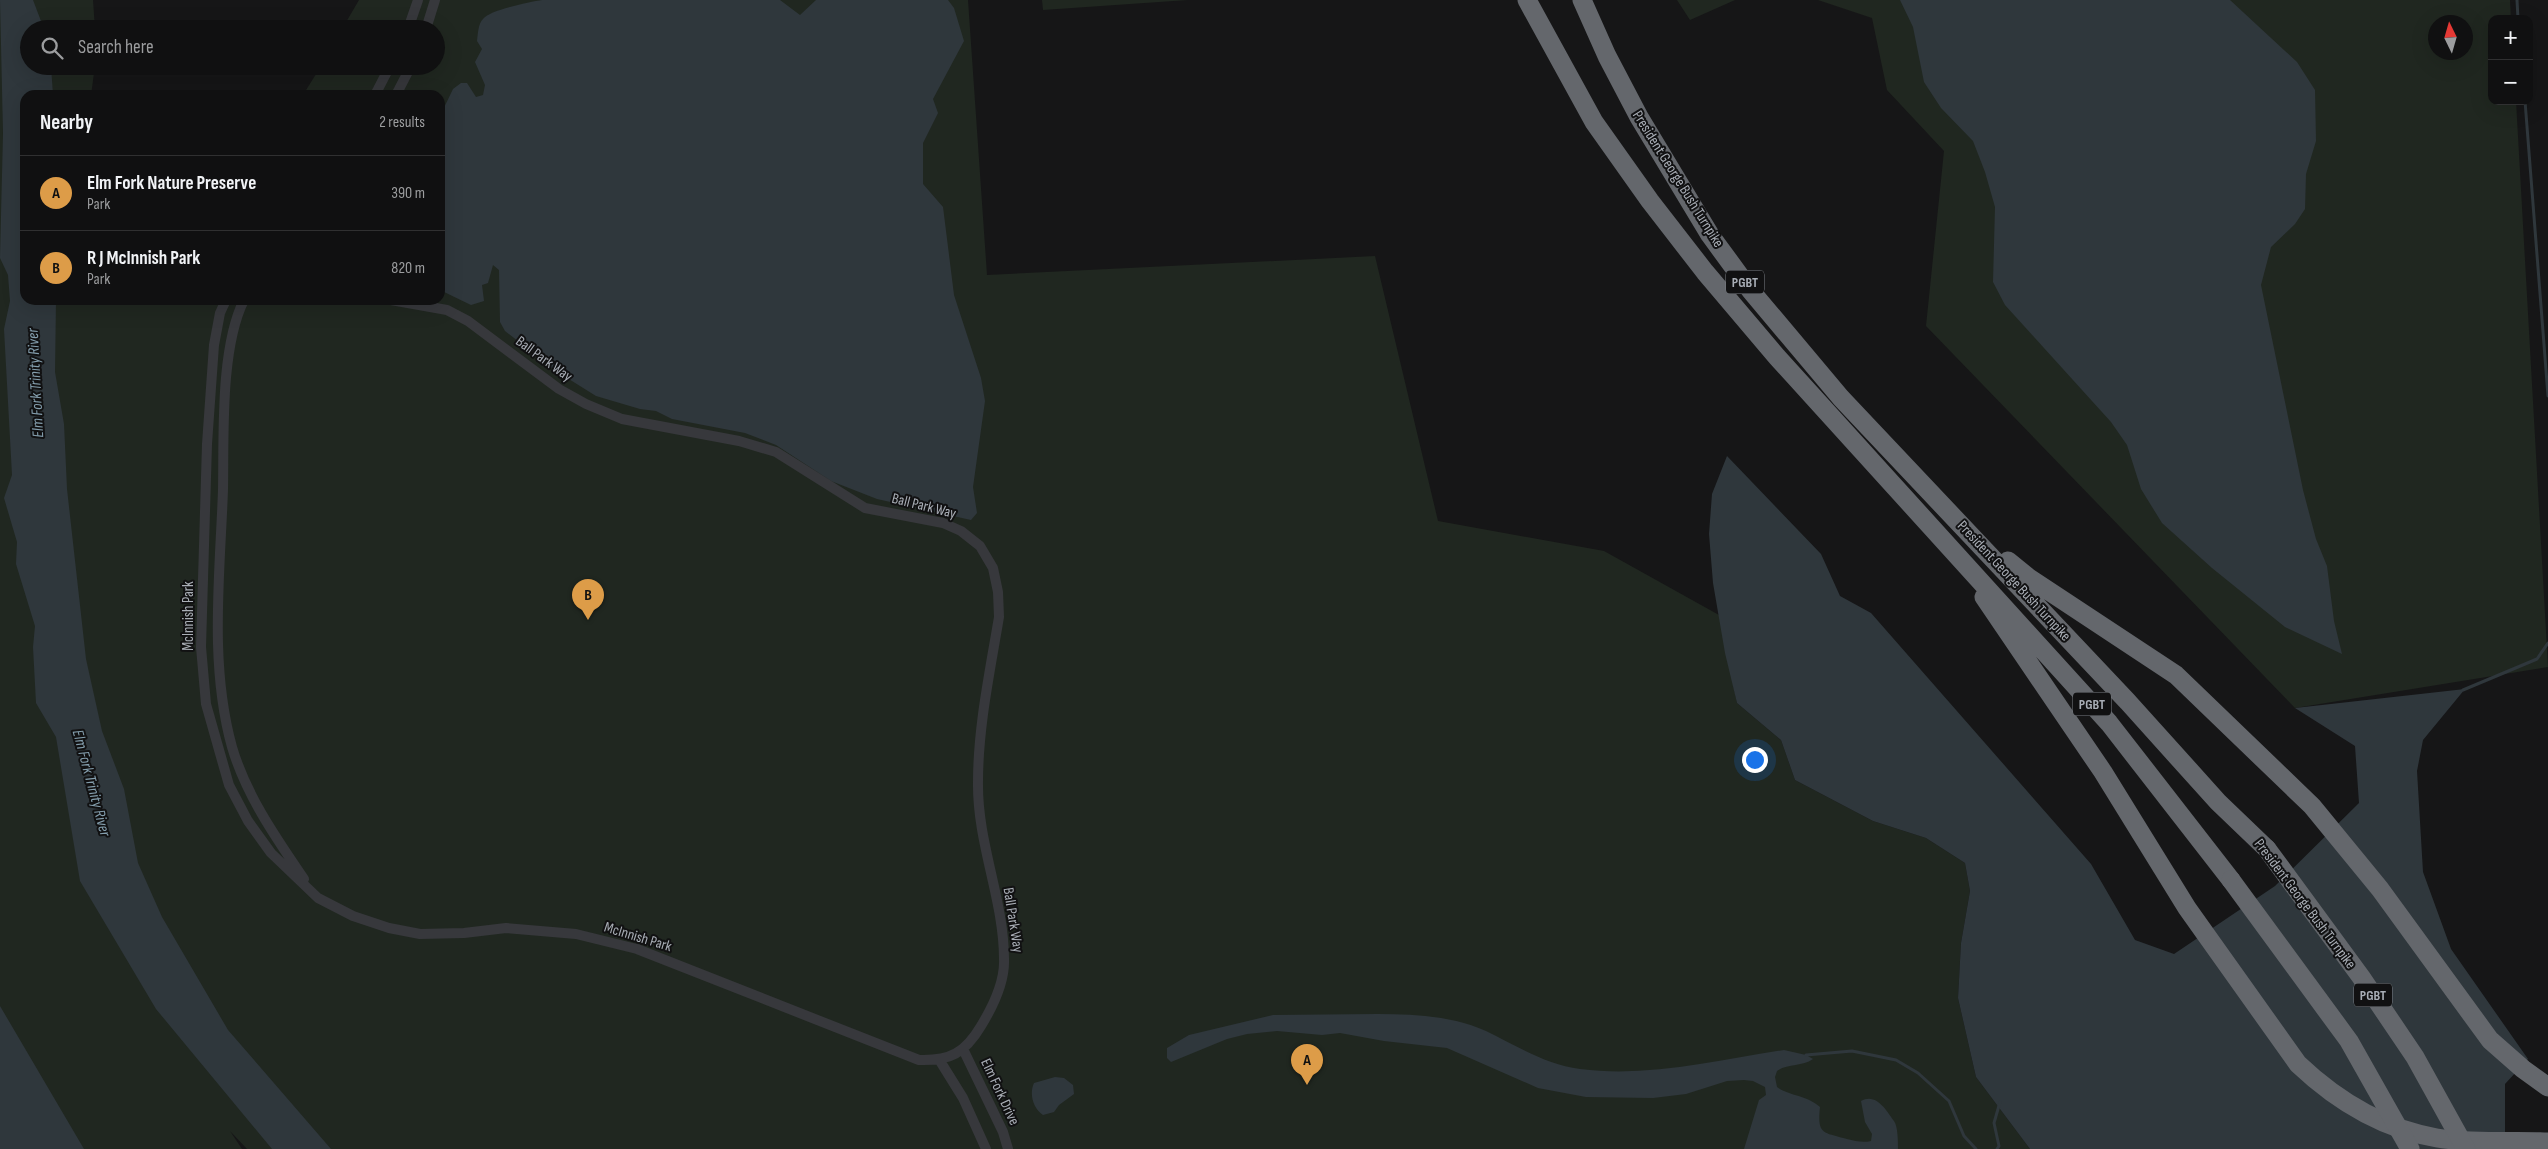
<!DOCTYPE html>
<meta charset="utf-8">
<style>
body{margin:0;font-family:"Sofia Sans Condensed",sans-serif;background:#1e1e1f;color:#f1f3f6}
.controls{position:absolute;right:15px;top:15px;display:grid;overflow:hidden;border-radius:10px;box-shadow:0 5px 20px #0002}
.controls button{width:45px;height:45px;display:grid;place-items:center;padding:0;border:0;border-bottom:1px solid #303031;background:#101011;color:#f1f3f6;font:25px sans-serif}
.compass{position:absolute;left:2428px;top:15px;width:45px;height:45px;border-radius:50%;background:#101011;box-shadow:0 5px 20px #0002;rotate:355deg}
.you{position:absolute;left:1754px;top:759px;width:18px;height:18px;margin:-12px;border:4px solid #fff;border-radius:50%;background:#1a73e8;box-shadow:0 0 0 8px #1a73e833}
.badge{display:grid;place-items:center;width:32px;height:32px;border-radius:50%;background:#dd9c48;color:#111;font-size:16px;font-weight:700}
.pin{position:absolute;translate:-50% -41px;filter:drop-shadow(0 1px 2px #0008)}
.pin::after{content:'';position:absolute;top:26px;width:18px;height:15px;background:inherit;clip-path:polygon(0 0,100% 0,50% 100%)}
.list{margin:0;padding:0;list-style:none}
h2{display:flex;justify-content:space-between;align-items:center;height:65px;margin:0;padding:0 20px;font-size:21px}
h2 small{font-size:16px;font-weight:400;color:#9c9d9f}
.list li{display:grid;grid-template-columns:32px 1fr auto;gap:15px;align-items:center;box-sizing:border-box;height:75px;padding:0 20px;border-top:1px solid #303031}
.list b{display:block;font-size:19px;white-space:nowrap}
.list p{margin:0;font-size:16px;white-space:nowrap;color:#9c9d9f}
.list em{font-size:16px;font-style:normal;color:#9c9d9f}
.icon{flex:none;width:28px;height:28px;fill:none;stroke:currentColor;stroke-width:2;stroke-linecap:round;stroke-linejoin:round}
.map{position:relative;flex:none;width:2548px;height:1149px;overflow:hidden}
.search{position:absolute;background:#101011;box-shadow:0 5px 20px #0002;left:20px;top:20px;width:425px;height:55px;display:flex;align-items:center;gap:12px;box-sizing:border-box;padding:0 18px;border-radius:28px;color:#9c9d9f;font-size:19px}
.panel{position:absolute;background:#101011;box-shadow:0 5px 20px #0002;left:20px;top:90px;width:425px;height:215px;border-radius:15px}
.map>svg:first-child{display:block}
.green{fill:#202720;fill-rule:evenodd}
.water{fill:#2f373c}
.lines{fill:none;stroke-linecap:round;stroke-linejoin:round}
.stream{stroke:#2f373c;stroke-width:3}
.street{stroke:#37383c;stroke-width:10}
.highway{stroke:#64676c;stroke-width:19}
.highway-bridge{stroke:#64676c;stroke-width:19}
.labels{text-anchor:middle;dominant-baseline:central;stroke-width:4;stroke-linejoin:round;paint-order:stroke}
.shield{fill:#111112;stroke:#7b7f85;stroke-width:1}
.shield-label{font-size:14px;font-weight:bold;fill:#a9aeb6}
.street-label{font-size:15px;fill:#a9aeb6;stroke:#111112}
.water-label{font-size:16px;font-style:italic;fill:#849ead;stroke:#111112}
</style>
<div class="map">
<svg width="2548" height="1149" viewBox="0 0 2548 1149">
<rect width="100%" height="100%" fill="#161617"/>
<!-- green -->
<path class="green" d="M0,0H93L95,29H29V66H95L91,95H25V300H440V95H303L321,66H436V29H342L359,0H968L987,275L1375,256L1438,521L1604,551L1719,615L1737,703L1781,740L1795,780L1873,821L1926,838L1965,863L1970,891L1961,943L1958,998L1976,1077L2030,1149H247L230,1131L242,1149H0Z
M1042,0H1188L1043,10Z
M1677,0H1735L1690,20Z
M1818,0H2510L2511,19H2492V101H2516L2548,667L2295,708L1926,326L1944,151L1887,90L1872,18ZM2436,22H2466V52H2436Z"/>
<!-- water -->
<path class="water" d="M0,0H33L44,29H29V66H51L53,95H25V300H56L55,372L64,424L67,489L86,659L102,731L124,789L138,863L162,917L228,1030L331,1149H272L156,1009L80,881L56,737L36,703L33,647L35,626L16,564L17,542L4,498L12,475L4,329L10,301L8,275L0,258L3,133Z
M542,0H780L800,15L816,0H948L954,8L964,41L933,99L938,113L923,143V184L943,207L954,295L981,378L985,401L973,487L977,513L971,520L877,499L831,481L776,445L745,433L672,419L656,411L640,409L596,396L556,371L505,331L500,322L499,270L493,265L488,283L482,285L484,301L471,305L440,290V116L453,89L461,83H467L476,97L483,95L485,85L475,62L482,49L477,41C478,34 478,24 483,19C489,10 530,2 542,0Z
M1900,0H2230L2297,62L2315,90L2316,141L2306,174L2305,209L2295,224L2271,247L2261,285L2303,490L2316,539L2327,566L2334,621L2342,654L2285,627L2212,568L2162,523L2141,489L2127,445L2111,422L2005,305L1993,282L1995,207L1985,172L1973,141L1941,108L1924,82L1913,27Z
M1727,456L1821,554L1840,596L1871,613L2091,864L2135,940L2174,954L2275,886L2359,803L2355,746L2295,708L2465,689L2423,740L2417,771L2423,872L2451,949L2528,1059L2505,1084V1149H2030L1976,1077L1958,998L1961,943L1970,891L1965,863L1926,838L1873,821L1795,780L1781,740L1737,703L1725,653L1713,583L1709,534L1712,494Z
M0,1006L84,1149H0Z
M1378,1014C1415,1014 1452,1016 1486,1031C1517,1046 1546,1065 1580,1069C1648,1078 1717,1060 1784,1050L1806,1055L1813,1059C1802,1067 1788,1063 1777,1071L1775,1077L1777,1087C1789,1096 1807,1095 1820,1107C1817,1135 1823,1132 1847,1139C1855,1141 1863,1143 1871,1141L1872,1134L1865,1122L1861,1101C1876,1092 1887,1111 1894,1121C1898,1126 1898,1143 1898,1149H1744L1759,1100L1766,1095L1765,1087L1753,1081L1744,1080L1727,1081L1686,1094L1653,1098L1586,1097L1538,1088L1447,1048L1384,1041L1340,1033L1322,1035L1277,1031L1247,1034L1227,1039L1171,1062L1167,1058V1048L1189,1035L1273,1015Z
M1055,1077L1064,1078L1073,1085L1074,1094L1059,1105L1054,1112L1043,1115C1033,1108 1029,1094 1034,1083Z"/>
<g class="lines">
<!-- stream -->
<path class="stream" d="M2517,0L2518,19
M2525,101L2548,396
M2463,690L2537,659L2548,643
M1806,1055L1852,1051L1896,1060L1918,1073L1949,1101L1964,1136L1976,1149
M1997,1149L1999,1146L1994,1123L2000,1102"/>
<!-- street -->
<path class="street" d="M408,29L418,0
M426,29L435,0
M375,95L390,66
M396,95L411,66
M226,300L220,313L214,345L207,444L201,647L206,704L229,785L248,821L271,853L318,898L353,916L389,928L420,934L464,933L506,928L576,934L637,949L919,1060C950,1061 965,1053 981,1026C992,1008 1005,981 1004,959C1004,900 977,843 978,782C978,727 990,671 999,617L998,592L993,568L980,546L961,531L943,523L865,508L776,452L739,441L622,419L586,404L559,389L468,321L447,310L391,300
M244,300C220,348 224,436 223,490C220,575 209,664 232,747C246,795 276,838 304,879
M963,1049L1003,1132L1008,1149
M940,1061L963,1098L986,1149"/>
<!-- highway -->
<path class="highway" d="M1527,0L1594,122L1650,201L1705,272L1777,357L2109,723L2231,880
M1582,0L1607,56L1639,117L1710,235L1751,291L1841,398L2128,702L2218,802L2267,849
M2008,561L2029,578L2176,675L2312,806L2380,889L2490,1040L2523,1069L2548,1087
M1984,597L2103,772L2187,908L2298,1064C2337,1101 2384,1129 2437,1138C2473,1144 2512,1140 2548,1142"/>
<!-- highway-bridge -->
<path class="highway-bridge" d="M2267,849L2361,977L2415,1057L2466,1149
M2231,880L2349,1041L2410,1149"/>
</g>
<g class="labels">
<!-- shield labels -->
<g class="shield">
<rect x="1726" y="270.5" width="38" height="23" rx="4"/>
<rect x="2073" y="692.5" width="38" height="23" rx="4"/>
<rect x="2354" y="983.5" width="38" height="23" rx="4"/>
</g>
<g class="shield-label">
<text x="1745" y="282">PGBT</text>
<text x="2092" y="704">PGBT</text>
<text x="2373" y="995">PGBT</text>
</g>
<!-- street labels -->
<g class="street-label">
<text transform="translate(1678 179) rotate(58)">President George Bush Turnpike</text>
<text transform="translate(544 359) rotate(36)">Ball Park Way</text>
<text transform="translate(924 506) rotate(14)">Ball Park Way</text>
<text transform="translate(2014 581) rotate(47)">President George Bush Turnpike</text>
<text transform="translate(188 616) rotate(-90)">McInnish Park</text>
<text transform="translate(2305 904) rotate(53)">President George Bush Turnpike</text>
<text transform="translate(1013 920) rotate(81)">Ball Park Way</text>
<text transform="translate(638 937) rotate(17)">McInnish Park</text>
<text transform="translate(1000 1092) rotate(65)">Elm Fork Drive</text>
</g>
<!-- water labels -->
<g class="water-label">
<text transform="translate(36 383) rotate(-93)">Elm Fork Trinity River</text>
<text transform="translate(91 783) rotate(75)">Elm Fork Trinity River</text>
</g>
</g>
</svg>
<div class="controls">
<button>+</button>
<button>−</button>
</div>
<svg class="compass" viewBox="-18 -18 36 36"><path d="M0-13l5 13h-10z" fill="#e53935"/><path d="M0 13l5-13h-10z" fill="#9c9d9f"/></svg>
<div class="you"></div>
<div class="pin badge" style="left:1307px;top:1085px">A</div>
<div class="pin badge" style="left:588px;top:620px">B</div>
<div class="search"><svg class="icon" aria-label="search" viewBox="0 0 24 24"><circle cx="10" cy="10" r="6"/><path d="M15 15l6 6"/></svg>Search here</div>
<section class="panel">
<h2>Nearby<small>2 results</small></h2>
<ul class="list">
<li><span class="badge">A</span><div><b>Elm Fork Nature Preserve</b><p>Park</p></div><em>390 m</em></li>
<li><span class="badge">B</span><div><b>R J McInnish Park</b><p>Park</p></div><em>820 m</em></li>
</ul>
</section>
</div>
